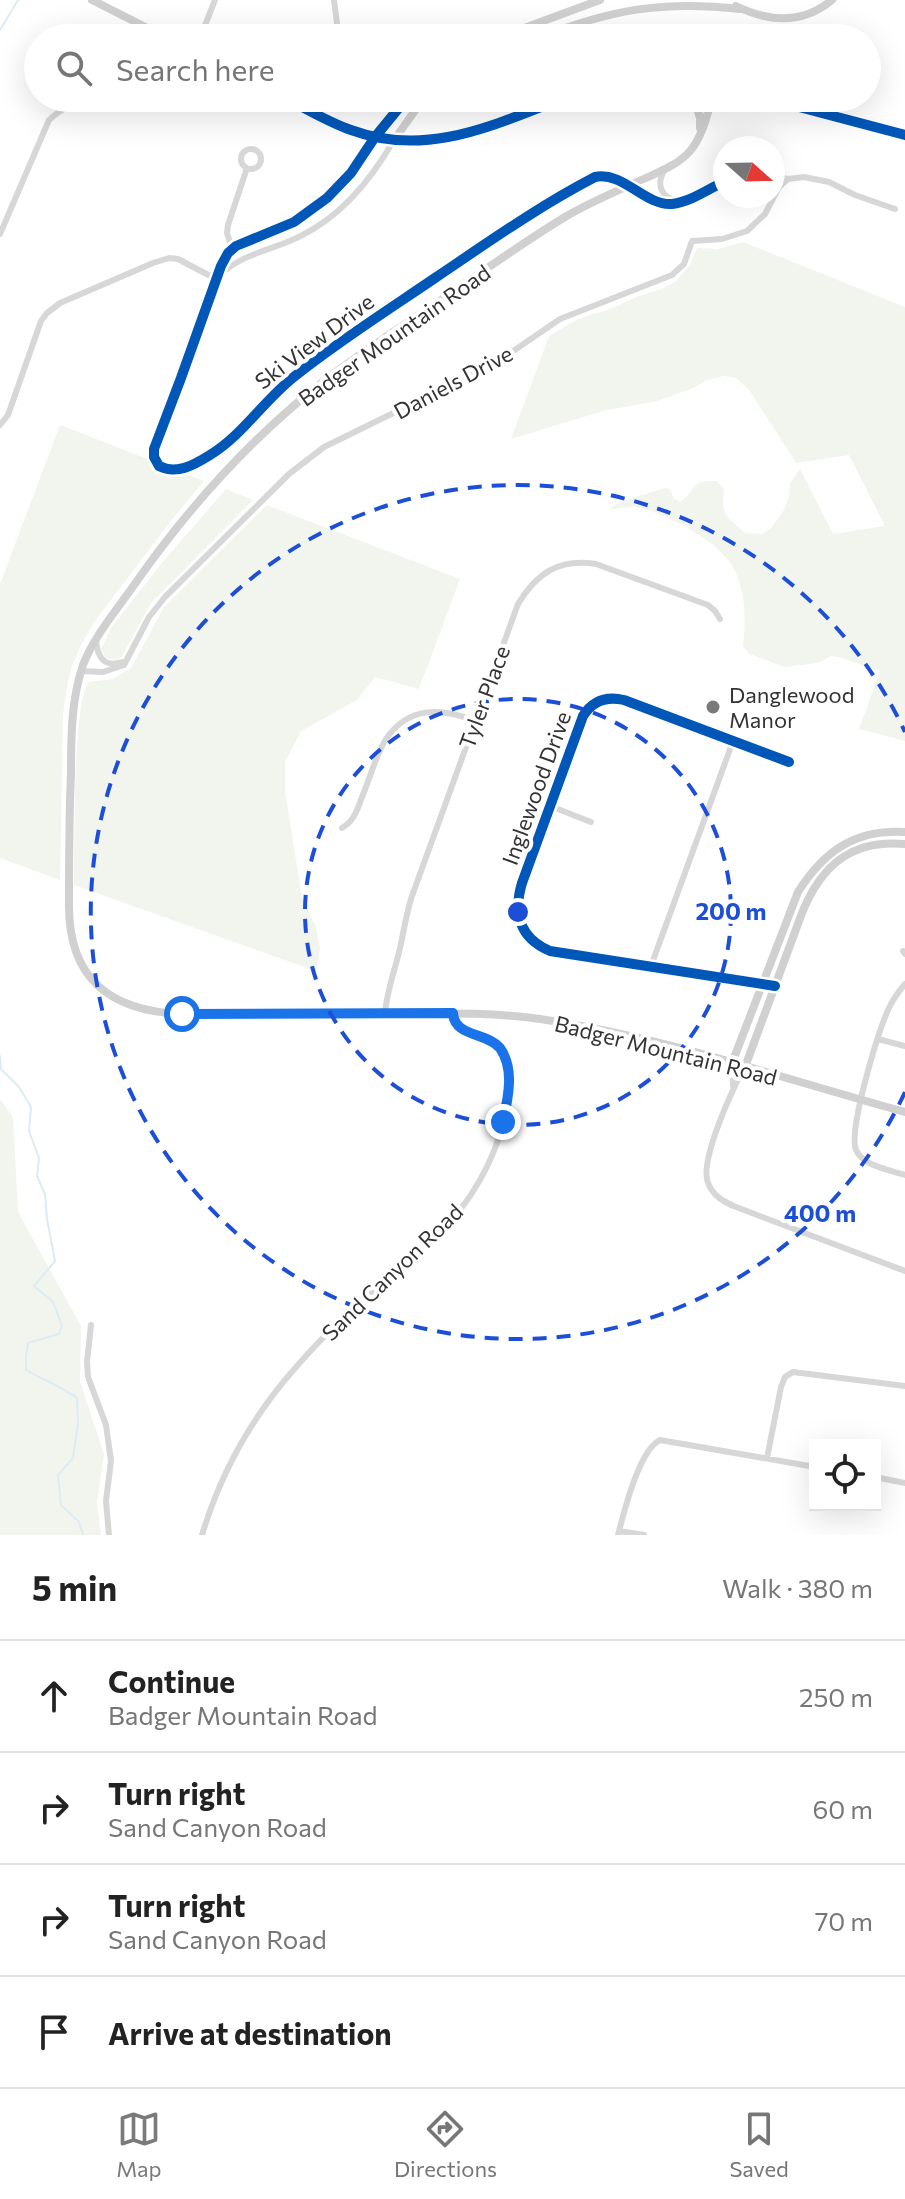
<!DOCTYPE html>
<meta charset="utf-8">
<style>
body{margin:0;font-family:Commissioner,sans-serif;background:#f2f2f2;color:#222}
.controls{position:absolute;right:24px;bottom:24px;display:grid;overflow:hidden;border-radius:0px;box-shadow:0 8px 32px #0002}
.controls button{width:72px;height:72px;display:grid;place-items:center;padding:0;border:0;border-bottom:2px solid #e0e0e0;background:#fff;color:#222;font:40px sans-serif}
.compass{position:absolute;left:713px;top:136px;width:72px;height:72px;border-radius:50%;background:#fff;box-shadow:0 8px 32px #0002;rotate:110deg}
.stop{position:absolute;width:24px;height:24px;margin:-18px;border:6px solid #1a73e8;border-radius:50%;background:#fff}
.stop.end{background:#1a73e8;border-color:#fff;box-shadow:0 2px 8px #0008}
.list{margin:0;padding:0;list-style:none}
h2{display:flex;justify-content:space-between;align-items:center;height:104px;margin:0;padding:0 32px;font-size:34px}
h2 small{font-size:26px;font-weight:400;color:#767676}
.list li{display:grid;grid-template-columns:52px 1fr auto;gap:24px;align-items:center;box-sizing:border-box;height:112px;padding:0 32px;border-top:2px solid #e0e0e0}
.list b{display:block;font-size:30px;white-space:nowrap}
.list p{margin:0;font-size:26px;white-space:nowrap;color:#767676}
.list em{font-size:26px;font-style:normal;color:#767676}
.icon{flex:none;width:44px;height:44px;fill:none;stroke:currentColor;stroke-width:2;stroke-linecap:round;stroke-linejoin:round}
.map{position:relative;flex:none;width:905px;height:1535px;overflow:hidden}
.search{position:absolute;background:#fff;box-shadow:0 8px 32px #0002;left:24px;right:24px;top:24px;height:88px;display:flex;align-items:center;gap:20px;box-sizing:border-box;padding:0 28px;border-radius:44px;color:#767676;font-size:30px}
.sheet{height:552px;background:#fff}
nav{display:flex;justify-content:space-around;align-items:center;box-sizing:border-box;height:112px;border-top:2px solid #e0e0e0;background:#fff;font-size:22px;color:#767676}
nav a{display:grid;justify-items:center;gap:4px}
nav .on{color:#7a7a7a}
.map>svg:first-child{display:block}
.green{fill:#f1f5ed}
.lines{fill:none;stroke-linecap:round;stroke-linejoin:round}
.stream{stroke:#ddebf3;stroke-width:2}
.street{stroke:#d7d7d7;stroke-width:6}
.secondary{stroke:#d0d0d0;stroke-width:8}
.cycleway-casing{stroke:#fff;stroke-width:15}
.cycleway{stroke:#0057b8;stroke-width:10}
.route{stroke:#1a73e8;stroke-width:10}
.ring{fill:none;stroke:#1d4ed8;stroke-width:4;stroke-dasharray:14 10}
.poi-dot{fill:#7a7a7a;stroke:#fff;stroke-width:3}
.labels{text-anchor:middle;dominant-baseline:central;stroke-width:8;stroke-linejoin:round;paint-order:stroke}
.street-label{font-size:22px;fill:#333;stroke:#fff}
.poi-label{font-size:22px;fill:#333;stroke:#fff;text-anchor:start}
.centre{fill:#1d4ed8;stroke:#fff;stroke-width:4}
.ring-label{font-size:24px;text-anchor:middle;font-weight:bold;fill:#1d4ed8;stroke:#fff;stroke-width:8;stroke-linejoin:round;paint-order:stroke}
</style>
<div class="map">
<svg width="905" height="1535" viewBox="0 0 905 1535">
<rect width="100%" height="100%" fill="#fff"/>
<!-- green -->
<path class="green" d="M743,242L905,307V741L859,729L880,671L839,657L831,656L818,663L784,667L750,654L743,646C746,619 746,592 733,567C720,542 662,510 634,507C626,506 617,509 609,510L620,502L665,488L670,489L674,499L680,502C697,491 688,480 716,481L724,489C721,514 725,516 745,533L762,534L771,528L783,512L789,497L790,483L800,469L833,534L885,526L849,455L796,463L750,391L736,378L723,376L707,380L691,389L657,401L603,411L511,439L549,336L578,319L613,308L636,297L661,289L675,282L690,265L697,248L717,249Z
M60,425L204,481L170,522L95,621L81,645L72,666L67,686L63,715L60,880L0,858V584Z
M226,489L253,500L151,603L121,658L116,660L106,658L101,649L111,628L161,564Z
M267,505L460,579L419,689L375,677L357,700L301,731L285,762V791L302,898L316,927L320,949L316,971L74,885C75,851 72,702 89,682L113,679L131,668L164,607Z
M0,1099L13,1117L18,1212L81,1326L80,1381L104,1454L97,1504L101,1535H0Z"/>
<g class="lines">
<!-- stream -->
<path class="stream" d="M0,30L18,0
M0,1056L1,1069L19,1087L31,1107L29,1131L39,1158L37,1176L45,1194L47,1219L55,1261L34,1286L53,1302L62,1326L59,1334L28,1343L26,1356V1370C43,1380 61,1386 77,1398L78,1423L73,1458L58,1475L61,1505L79,1522L83,1535"/>
<!-- street -->
<path class="street" d="M334,0L338,31
M200,38L215,0
M375,137L351,173L327,198L294,222L236,246L228,253L221,266L181,378L154,449V457L159,466C177,475 194,465 210,455C243,435 264,400 295,376C339,341 388,310 435,278C487,243 539,206 595,177C623,171 645,206 672,204C690,202 709,189 725,181
M241 159a10 10 0 1 1 20 0a10 10 0 1 1-20 0Z
M664,171C656,185 661,197 677,201
M773,176L788,179L804,177L829,182L855,195L895,209
M0,234L49,120C63,107 76,102 94,98
M232,249L227,233L228,225L247,168
M219,276C238,256 267,251 292,240C338,220 369,183 394,140
M0,425L8,415L41,321L47,313L60,303L153,263L169,258L178,259L216,279
M96,639C97,657 104,668 122,662
M81,671L103,672L124,665L149,617L165,597L289,474L324,447L475,373L500,360L560,319L672,275L684,264L692,241L722,239L747,231L765,214L779,187L788,179
M550,806L591,822
M342,828C356,820 358,806 364,792C371,775 376,755 386,739C409,705 442,708 476,721
M903,951L905,954
M651,966L733,741
M905,984C898,992 892,1001 888,1010C878,1033 848,1130 856,1150C863,1166 890,1170 905,1175
M775,986L550,951C519,938 513,913 522,883L583,716C593,700 607,696 624,700L789,762
M385,1013C387,990 395,970 400,948C404,931 406,914 412,896L518,604C537,573 559,558 596,564L708,605L715,611L720,619
M878,1039L905,1046
M732,1063L733,1086
M745,1067C733,1086 699,1162 708,1183C713,1196 724,1202 736,1207L905,1271
M91,1325L87,1362L88,1377L106,1425L111,1461L106,1501L109,1535
M767,1458L781,1387L785,1377L793,1372L905,1386
M875,1477L905,1483
M619,1531L644,1535
M202,1535C221,1472 253,1415 297,1366C329,1329 366,1297 402,1265C422,1248 444,1231 460,1210C488,1174 508,1127 509,1081C510,1024 454,1044 453,1013
M618,1535C624,1512 639,1450 660,1440L815,1467"/>
<!-- secondary -->
<path class="secondary" d="M92,0L167,38
M736,6C769,22 802,25 832,0
M497,38L600,0
M538,38C610,10 662,0 740,9
M285,98C307,109 328,122 351,130C427,158 493,125 564,98
M694,98L700,118V128
M712,98C707,116 702,137 690,151C679,164 661,171 646,178C619,190 590,202 565,217C522,243 482,272 441,300C403,325 365,350 329,377C255,434 193,502 139,578C120,606 95,634 83,665C71,700 71,738 71,774C69,817 69,860 69,903C68,979 110,1011 182,1014C239,1014 295,1014 352,1014C415,1015 477,1010 540,1019C664,1037 784,1079 905,1112
M765,98L905,135
M375,137L407,98
M394,140L424,98
M732,1063L798,892C824,851 855,829 905,832
M745,1067L802,913C821,866 851,839 905,844"/>
<defs>
<path id="cycleway" d="M285,98C307,109 328,122 351,130C427,158 493,125 564,98
M407,98L375,137L351,173L327,198L294,222L236,246L228,253L221,266L181,378L154,449V457L159,466C177,475 194,465 210,455C243,435 264,400 295,376C339,341 388,310 435,278C487,243 539,206 595,177C623,171 645,206 672,204C690,202 709,189 725,181
M765,98L905,135
M775,986L550,951C519,938 513,913 522,883L583,716C593,700 607,696 624,700L789,762"/>
</defs>
<!-- cycleway casing -->
<use href="#cycleway" class="cycleway-casing"/>
<!-- cycleway -->
<use href="#cycleway" class="cycleway"/>
</g>
<g class="lines">
<!-- route -->
<path class="route" d="M182,1014L453,1013C454,1037 487,1032 500,1048C515,1069 508,1098 503,1122"/>
</g>
<!-- distance rings -->
<g class="ring">
<circle cx="518" cy="912" r="213"/>
<path d="M905 1092A427 427 0 1 1 905 732"/>
</g>
<!-- markers -->
<circle class="poi-dot" cx="713" cy="707" r="8"/>
<g class="labels">
<!-- street labels -->
<g class="street-label">
<text transform="translate(394 335) rotate(-35)">Badger Mountain Road</text>
<text transform="translate(314 341) rotate(-37)">Ski View Drive</text>
<text transform="translate(453 382) rotate(-28)">Daniels Drive</text>
<text transform="translate(484 697) rotate(-70)">Tyler Place</text>
<text transform="translate(536 788) rotate(-70)">Inglewood Drive</text>
<text transform="translate(666 1050) rotate(14)">Badger Mountain Road</text>
<text transform="translate(392 1272) rotate(-44)">Sand Canyon Road</text>
</g>
<!-- poi labels -->
<g class="poi-label">
<text x="729" y="694">Danglewood<tspan x="729" dy="25">Manor</tspan></text>
</g>
</g>
<circle cx="518" cy="912" r="12" class="centre"/>
<g class="ring-label">
<text x="731" y="920">200 m</text>
<text x="820" y="1222">400 m</text>
</g>
</svg>
<div class="controls">
<button><svg class="icon" aria-label="locate" viewBox="0 0 24 24"><circle cx="12" cy="12" r="6"/><path d="M12 2v4M12 18v4M2 12h4M18 12h4"/></svg></button>
</div>
<svg class="compass" viewBox="-18 -18 36 36"><path d="M0-13l5 13h-10z" fill="#e53935"/><path d="M0 13l5-13h-10z" fill="#767676"/></svg>
<div class="stop" style="left:182px;top:1014px"></div>
<div class="stop end" style="left:503px;top:1122px"></div>
<div class="search"><svg class="icon" aria-label="search" viewBox="0 0 24 24"><circle cx="10" cy="10" r="6"/><path d="M15 15l6 6"/></svg>Search here</div>
</div>
<section class="sheet">
<h2>5 min<small>Walk · 380 m</small></h2>
<ul class="list">
<li><svg class="icon" aria-label="ahead" viewBox="0 0 24 24"><path d="M12 20V5M6 11l6-6 6 6"/></svg><div><b>Continue</b><p>Badger Mountain Road</p></div><em>250 m</em></li>
<li><svg class="icon" aria-label="right" viewBox="0 0 24 24"><path d="M7 20v-9h11M14 6l5 5-5 5"/></svg><div><b>Turn right</b><p>Sand Canyon Road</p></div><em>60 m</em></li>
<li><svg class="icon" aria-label="right" viewBox="0 0 24 24"><path d="M7 20v-9h11M14 6l5 5-5 5"/></svg><div><b>Turn right</b><p>Sand Canyon Road</p></div><em>70 m</em></li>
<li><svg class="icon" aria-label="arrive" viewBox="0 0 24 24"><path d="M6 21V4h12l-3 4 3 4H6"/></svg><div><b>Arrive at destination</b></div></li>
</ul>
</section>
<nav>
<a class="on"><svg class="icon" aria-label="map" viewBox="0 0 24 24"><path d="M3 6l6-2 6 2 6-2v14l-6 2-6-2-6 2zM9 4v14M15 6v14"/></svg>Map</a>
<a><svg class="icon" aria-label="directions" viewBox="0 0 24 24"><path d="M12 3l9 9-9 9-9-9zM9 14v-3h6M13 9l2 2-2 2"/></svg>Directions</a>
<a><svg class="icon" aria-label="saved" viewBox="0 0 24 24"><path d="M7 4h10v16l-5-4-5 4z"/></svg>Saved</a>
</nav>
